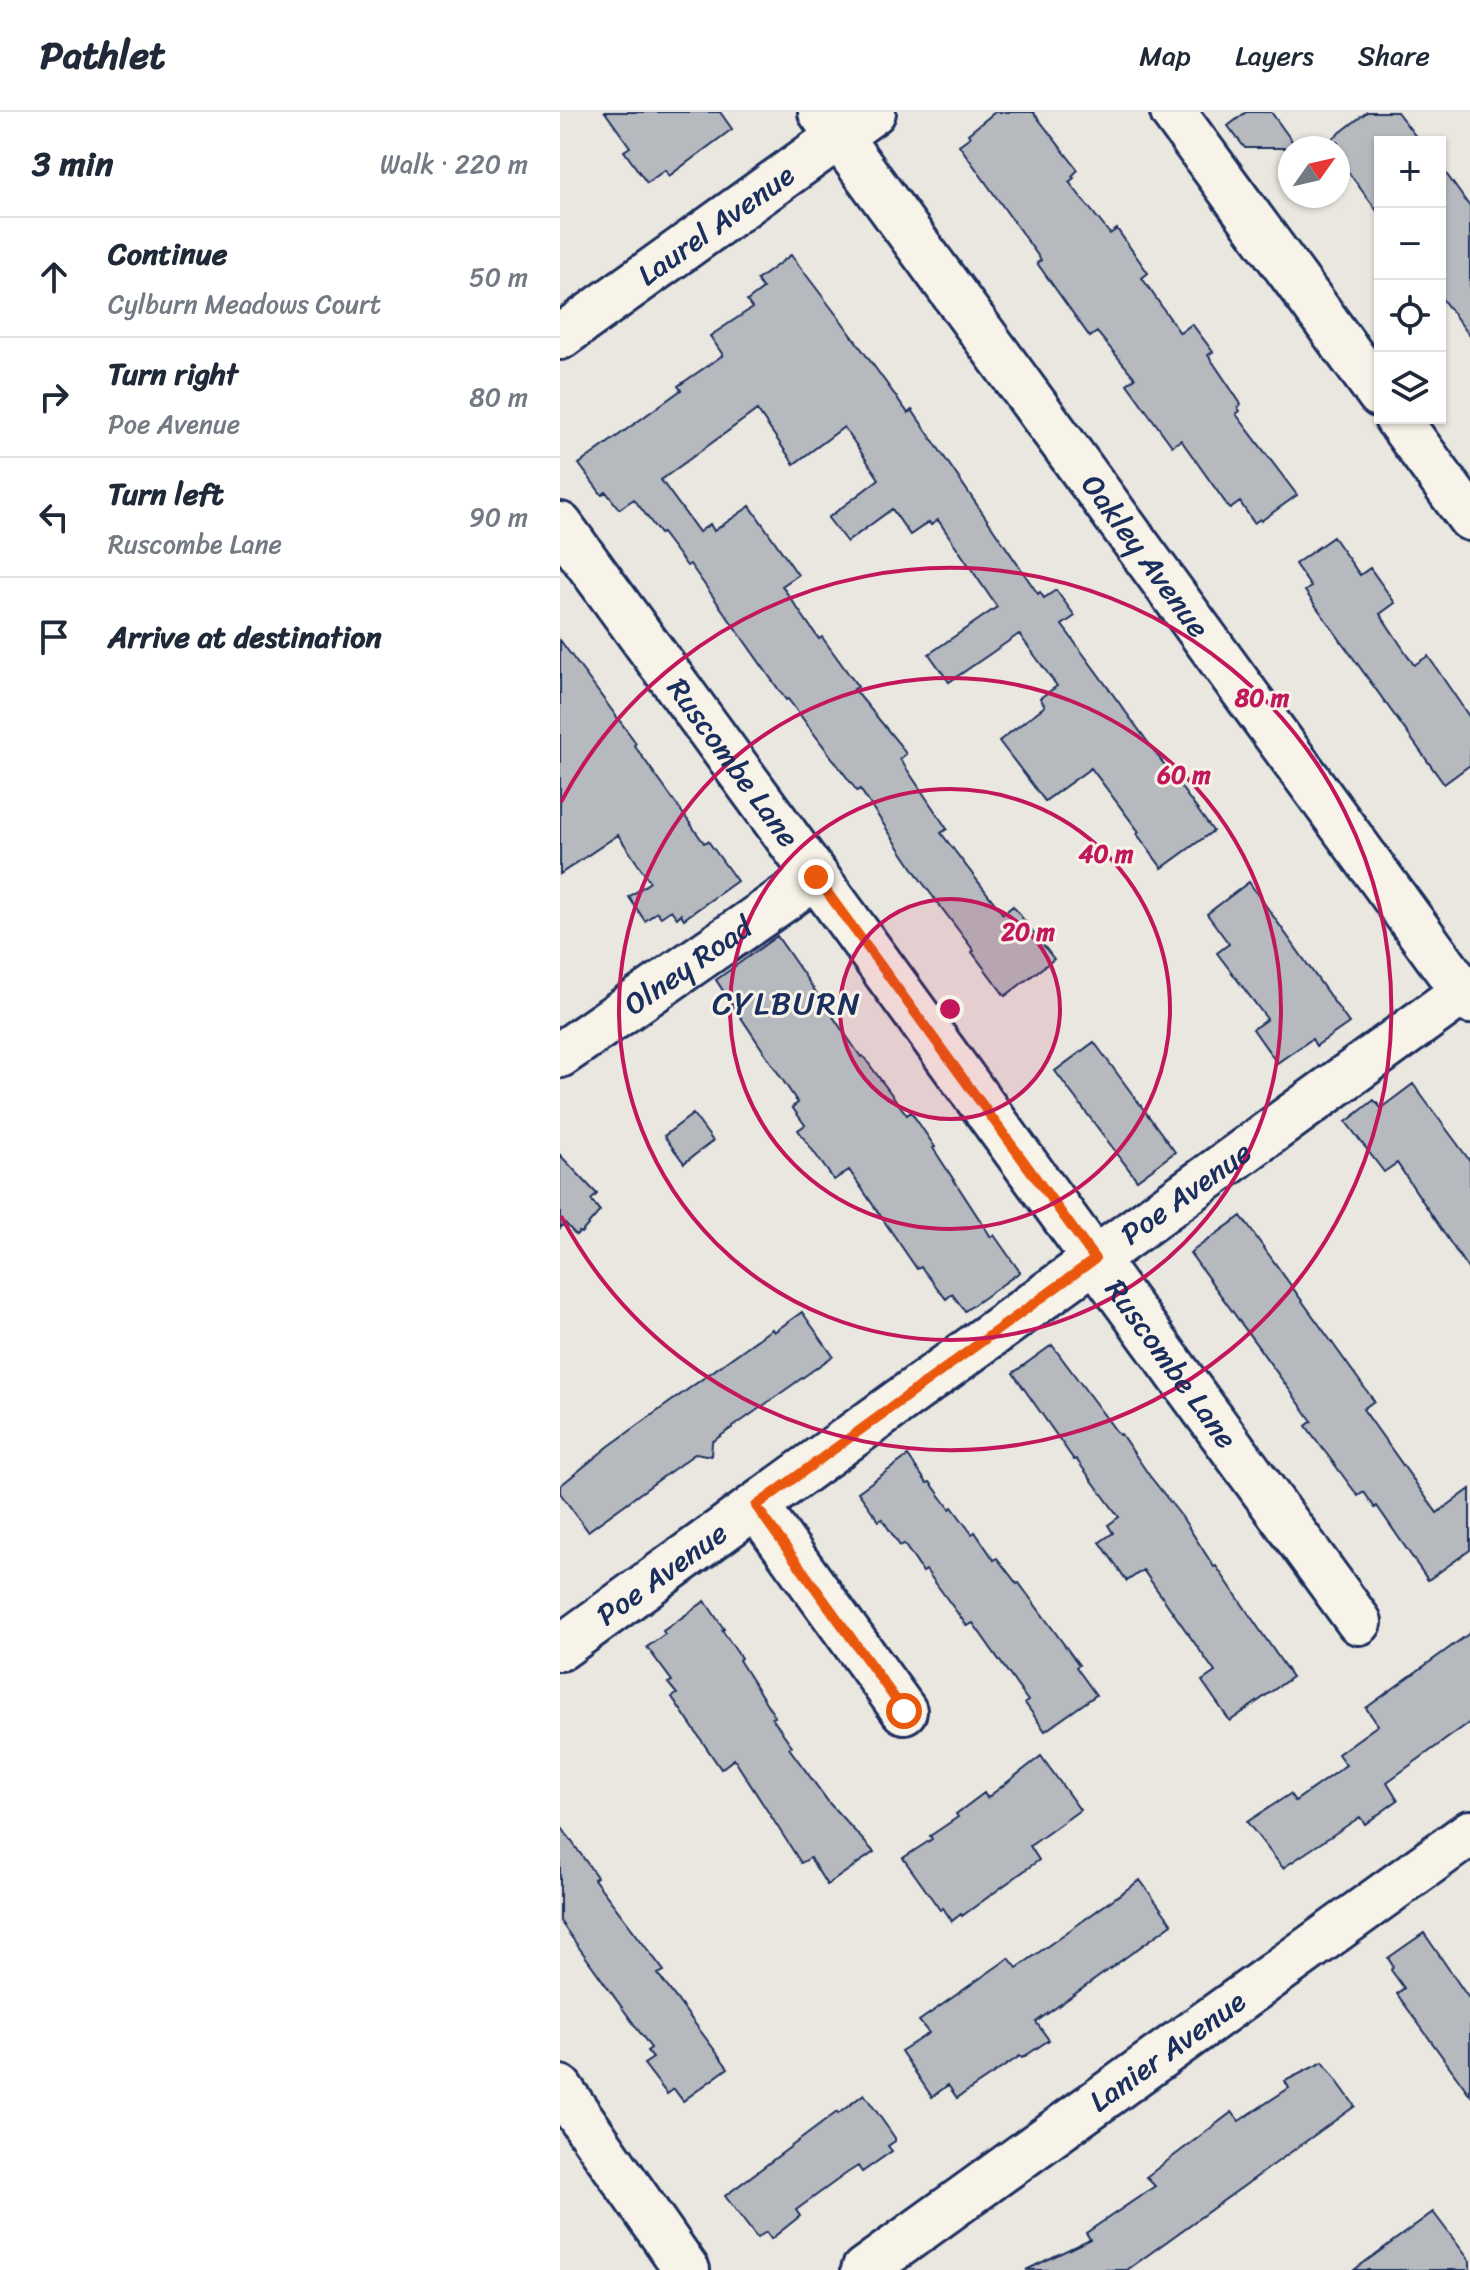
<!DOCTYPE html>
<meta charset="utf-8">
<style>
body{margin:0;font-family:Sriracha,sans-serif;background:#f2f2f3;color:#1f2937}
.controls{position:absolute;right:24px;top:24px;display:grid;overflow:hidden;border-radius:0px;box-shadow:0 2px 6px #0004}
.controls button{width:72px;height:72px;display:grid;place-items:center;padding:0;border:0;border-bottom:2px solid #e0e1e3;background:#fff;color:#1f2937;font:40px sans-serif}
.compass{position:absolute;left:718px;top:24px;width:72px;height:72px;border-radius:50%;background:#fff;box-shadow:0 2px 6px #0004;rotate:56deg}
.stop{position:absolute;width:24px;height:24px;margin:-18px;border:6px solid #ea580c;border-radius:50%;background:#fff}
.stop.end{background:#ea580c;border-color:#fff;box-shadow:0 2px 8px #0008}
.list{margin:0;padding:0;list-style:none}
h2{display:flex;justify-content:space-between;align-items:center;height:104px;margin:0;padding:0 32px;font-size:34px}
h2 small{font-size:26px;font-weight:400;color:#747a83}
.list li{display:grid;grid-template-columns:52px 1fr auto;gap:24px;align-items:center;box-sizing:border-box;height:120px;padding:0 32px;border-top:2px solid #e0e1e3}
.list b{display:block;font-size:30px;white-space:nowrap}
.list p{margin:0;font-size:26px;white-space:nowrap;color:#747a83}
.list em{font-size:26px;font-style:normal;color:#747a83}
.icon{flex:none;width:44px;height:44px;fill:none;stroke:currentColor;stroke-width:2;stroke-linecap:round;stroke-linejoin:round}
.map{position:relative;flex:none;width:910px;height:2158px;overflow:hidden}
header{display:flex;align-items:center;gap:48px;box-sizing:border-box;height:112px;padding:0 40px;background:#fff;border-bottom:2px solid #e0e1e3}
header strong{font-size:38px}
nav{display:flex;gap:44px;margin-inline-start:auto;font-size:28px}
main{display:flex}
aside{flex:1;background:#fff}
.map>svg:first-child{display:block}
.building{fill:#b6babf;stroke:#1b2f5e;stroke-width:2}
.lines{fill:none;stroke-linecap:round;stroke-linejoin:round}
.minor-casing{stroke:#1b2f5e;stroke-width:50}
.minor{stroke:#f7f3e8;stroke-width:44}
.route{stroke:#ea580c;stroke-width:10}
.ring{fill:none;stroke:#c2185b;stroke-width:4}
.labels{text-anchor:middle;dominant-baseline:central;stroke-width:6;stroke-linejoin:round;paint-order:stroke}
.street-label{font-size:30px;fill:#1b2f5e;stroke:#f7f3e8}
.neighbourhood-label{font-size:32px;letter-spacing:2px;fill:#1b2f5e;stroke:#f7f3e8}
.centre{fill:#c2185b;stroke:#f7f3e8;stroke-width:4}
.ring-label{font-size:24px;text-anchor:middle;font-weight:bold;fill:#c2185b;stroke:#f7f3e8;stroke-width:6;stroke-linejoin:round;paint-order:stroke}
</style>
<header>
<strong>Pathlet</strong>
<nav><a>Map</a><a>Layers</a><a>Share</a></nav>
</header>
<main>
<aside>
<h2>3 min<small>Walk · 220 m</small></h2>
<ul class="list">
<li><svg class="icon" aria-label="ahead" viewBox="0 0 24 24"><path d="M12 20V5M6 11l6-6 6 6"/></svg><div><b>Continue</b><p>Cylburn Meadows Court</p></div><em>50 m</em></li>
<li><svg class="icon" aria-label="right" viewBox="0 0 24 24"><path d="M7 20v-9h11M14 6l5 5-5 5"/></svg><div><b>Turn right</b><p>Poe Avenue</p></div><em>80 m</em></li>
<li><svg class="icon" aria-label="left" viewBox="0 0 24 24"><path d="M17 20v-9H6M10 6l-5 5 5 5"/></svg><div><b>Turn left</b><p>Ruscombe Lane</p></div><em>90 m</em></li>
<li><svg class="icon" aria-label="arrive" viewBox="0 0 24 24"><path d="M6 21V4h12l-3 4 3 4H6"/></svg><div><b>Arrive at destination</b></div></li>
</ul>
</aside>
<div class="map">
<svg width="910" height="2158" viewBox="0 0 910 2158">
<rect width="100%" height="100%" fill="#eae7e0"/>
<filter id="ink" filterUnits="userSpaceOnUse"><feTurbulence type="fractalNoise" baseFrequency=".0125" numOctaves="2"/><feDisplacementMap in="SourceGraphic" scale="16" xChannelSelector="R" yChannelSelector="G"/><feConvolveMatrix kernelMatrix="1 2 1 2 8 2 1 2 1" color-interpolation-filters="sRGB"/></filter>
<g filter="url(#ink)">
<!-- building -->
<path class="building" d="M45,0H160L172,17L109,64L105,58L87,71L64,39L70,35Z
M435,0H473L518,58L512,64L514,66L509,70L550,122L557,117L588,161L582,166L620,221L632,212L653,240L648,243L681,292L678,296L680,299L676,302L737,383L701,409L700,407L694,411L680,390L670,397L621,328L612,334L567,272L575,266L537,220L530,225L477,151L481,148L399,33L410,25L408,22Z
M686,0H711L737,36H685L668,14Z
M807,0H837L860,30H820V103L778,46V30H768Z
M880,53L910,95V224L880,184Z
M231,143L282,210L348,301L352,298L478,482L480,480L484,486L496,478L515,504L502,513L653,719L602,756L577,722L579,720L531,656L485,689L439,629L485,594L480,586L497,574L459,522L389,570L369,542L437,495L378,408L371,413L369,410L350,423L332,397L287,430L268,406L319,367L284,315L234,352L197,298L101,368L139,420L150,412L154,419L190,394L238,463L222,474L259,527L262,525L298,575L294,577L340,633L346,642L340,647L387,717L381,721L443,802L453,794L494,847L445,884L412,840L414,839L362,770L300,677L297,679L228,587L226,588L130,452L127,454L102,421L100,422L74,387L59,397L46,380L42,383L19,352L121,278L118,274L163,243L150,224L192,196L187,189L203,177L197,168Z
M773,425L800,463L810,456L835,491L820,502L854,553L868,544L910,606V653L884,672L745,479L751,475L735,452Z
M0,528L76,631L74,633L144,731L148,729L177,769L124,807L121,802L117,806L111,798L101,805L97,800L85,809L69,785L90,770L58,723L0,762Z
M689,770L789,911L756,934L752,927L717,951L693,917L707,907L657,841L669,832L647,802Z
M217,824L301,945L303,944L347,1003L351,1000L375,1035L373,1036L431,1125L434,1123L460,1160L405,1199L392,1182L386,1187L361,1155L357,1157L289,1058L274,1068L238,1018L245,1013L232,995L238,991L156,868Z
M534,930L615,1040L577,1068L495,959Z
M853,972L910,1049V1160L837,1051L824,1060L786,1010L814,988L821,996Z
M133,1002L153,1029L124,1051L104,1024Z
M0,1043L37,1082L31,1088L40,1099L21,1121L19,1120L16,1123L5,1111L0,1116Z
M681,1104L814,1289L803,1297L877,1401L910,1377V1438L868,1468L817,1394L815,1396L804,1380L798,1384L746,1314L752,1309L630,1141Z
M242,1200L273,1244L152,1330L151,1344L136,1341L28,1419L0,1381V1374L49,1334L212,1217L214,1220Z
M492,1233L559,1323L561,1322L589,1363L622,1405L654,1455L656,1454L732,1565L670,1609L642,1569L655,1560L583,1458L567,1469L540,1430L553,1421L548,1413L559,1405L516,1347L514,1348L453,1261Z
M348,1344L367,1371L370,1370L390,1397L392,1395L412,1422L415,1420L434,1448L437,1446L457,1472L459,1471L519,1553L516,1555L536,1583L485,1619L465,1591L468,1589L413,1511L407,1514L366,1458L363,1460L344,1432L340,1434L322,1407L319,1409L298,1380Z
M145,1489L164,1517L162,1518L181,1546L179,1548L215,1605L212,1606L232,1634L229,1636L270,1692L314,1740L267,1773L250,1746L241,1751L174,1647L161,1657L112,1585L117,1582L108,1571L112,1569L87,1535L105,1522L103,1519Z
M910,1521V1610L827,1670L838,1688L805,1712L800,1705L723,1756L687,1710L730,1682L735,1689L786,1653L778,1642L818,1613L806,1596Z
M481,1644L520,1698L470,1734L479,1748L402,1804L401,1802L392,1809L383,1796L380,1798L343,1746L372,1727L370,1724L398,1705L396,1702L424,1681L427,1686Z
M0,1713L37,1765L34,1767L104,1859L98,1862L168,1956L123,1989L114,1977L107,1982L84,1952L93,1946L87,1939L91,1936L0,1809Z
M580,1768L612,1812L476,1910L489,1928L462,1946L460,1944L397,1986L388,1973L372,1985L341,1939L369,1921L359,1909L449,1846L457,1856Z
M864,1821L910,1888V1983L837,1882L844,1876L831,1858L833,1854L828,1846Z
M763,1950L795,1994L567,2158H466L530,2127L526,2121L595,2074L586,2065L672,2000L679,2009L729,1976L725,1969Z
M304,1982L335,2026V2029L328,2034L332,2039L302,2060L298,2054L287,2061L236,2098L240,2104L211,2127L206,2120L197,2126L165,2084L277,2000L278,2002Z
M873,2100L910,2149V2158H794Z"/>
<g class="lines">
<defs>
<g id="minor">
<path id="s1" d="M261,0L910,889"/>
<path d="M613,0L820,283"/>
<path id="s2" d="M0,225L313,0"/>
<path d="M837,306L910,406"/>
<path id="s3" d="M0,413L799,1510"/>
<path id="s4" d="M0,943L256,765"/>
<path d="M196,1394L344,1599"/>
<path id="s5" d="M0,1536L903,880"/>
<path d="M0,1976L127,2158"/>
<path id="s6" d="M304,2158L910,1721"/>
</g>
</defs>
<!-- minor casing -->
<use href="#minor" class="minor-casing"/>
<!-- minor -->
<use href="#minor" class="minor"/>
</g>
</g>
<g class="lines" filter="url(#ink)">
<!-- route -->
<path class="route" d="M256,765L535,1147L196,1394L344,1599"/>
</g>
<!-- distance rings -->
<circle cx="390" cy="897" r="110" fill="#c2185b" fill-opacity=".12"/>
<g class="ring">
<circle cx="390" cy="897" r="110"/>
<circle cx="390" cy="897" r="220"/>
<circle cx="390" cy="897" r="331"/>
<path d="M1 690A441 441 0 1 1 1 1104"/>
</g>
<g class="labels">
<!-- street labels -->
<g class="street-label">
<text stroke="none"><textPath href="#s2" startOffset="192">Laurel Avenue</textPath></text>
<text stroke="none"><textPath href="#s1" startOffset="550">Oakley Avenue</textPath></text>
<text stroke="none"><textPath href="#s3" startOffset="294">Ruscombe Lane</textPath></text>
<text stroke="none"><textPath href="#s4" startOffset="156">Olney Road</textPath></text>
<text stroke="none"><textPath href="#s5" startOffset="774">Poe Avenue</textPath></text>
<text stroke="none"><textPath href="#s3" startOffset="1038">Ruscombe Lane</textPath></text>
<text stroke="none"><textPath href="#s5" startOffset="126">Poe Avenue</textPath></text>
<text stroke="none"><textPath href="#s6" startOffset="374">Lanier Avenue</textPath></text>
</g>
<!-- neighbourhood labels -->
<g class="neighbourhood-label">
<text x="227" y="891">CYLBURN</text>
</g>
</g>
<circle cx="390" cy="897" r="12" class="centre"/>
<g class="ring-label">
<text x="702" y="594">80 m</text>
<text x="624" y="671">60 m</text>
<text x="546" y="750">40 m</text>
<text x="468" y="828">20 m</text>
</g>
</svg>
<div class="controls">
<button>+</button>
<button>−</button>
<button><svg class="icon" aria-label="locate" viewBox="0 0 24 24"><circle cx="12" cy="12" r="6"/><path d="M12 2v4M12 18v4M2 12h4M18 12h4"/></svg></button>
<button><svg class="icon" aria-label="layers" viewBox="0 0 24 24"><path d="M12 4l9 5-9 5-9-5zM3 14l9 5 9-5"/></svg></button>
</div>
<svg class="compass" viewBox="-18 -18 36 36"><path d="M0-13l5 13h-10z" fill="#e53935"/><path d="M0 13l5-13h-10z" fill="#747a83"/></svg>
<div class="stop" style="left:344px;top:1599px"></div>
<div class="stop end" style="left:256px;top:765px"></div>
</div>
</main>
